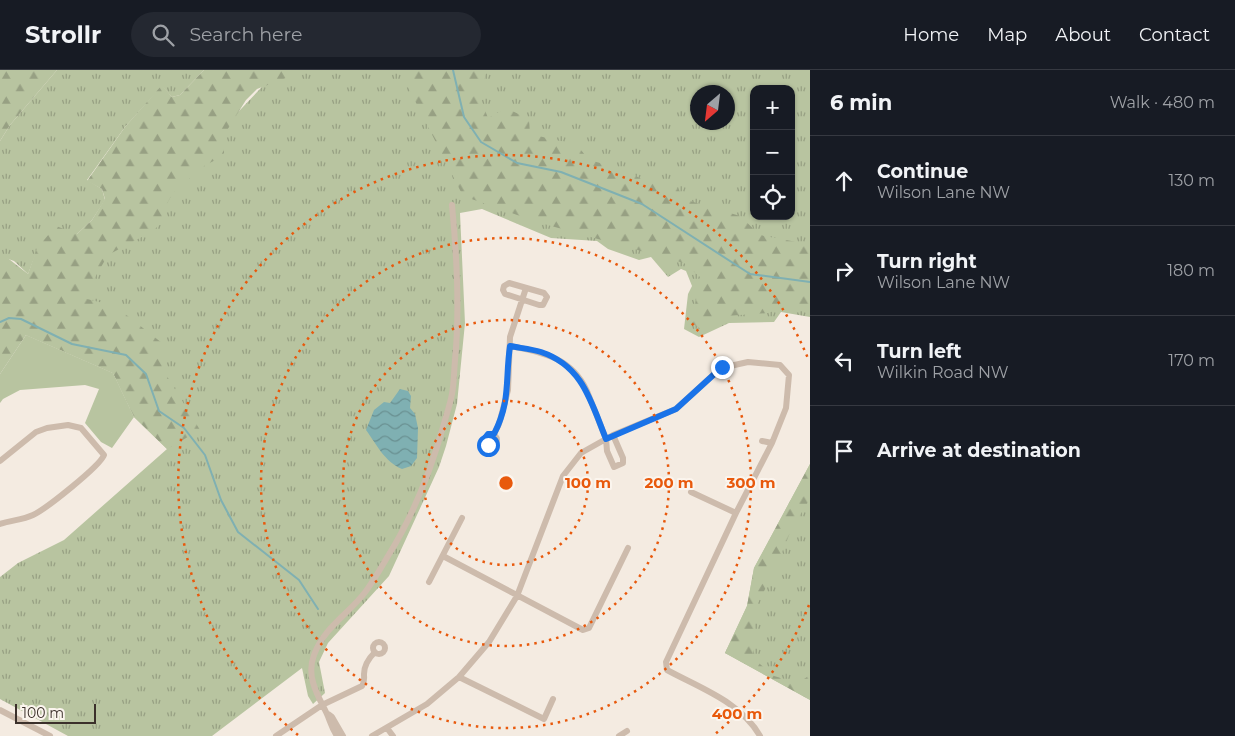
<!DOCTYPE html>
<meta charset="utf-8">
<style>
body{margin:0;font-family:Montserrat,sans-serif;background:#242831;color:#f1f3f6}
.controls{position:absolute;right:15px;top:15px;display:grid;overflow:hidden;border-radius:10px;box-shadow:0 1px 4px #0004}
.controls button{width:45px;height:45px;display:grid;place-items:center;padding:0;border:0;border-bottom:1px solid #363941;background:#171b24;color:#f1f3f6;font:25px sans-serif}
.compass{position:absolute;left:690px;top:15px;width:45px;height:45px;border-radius:50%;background:#171b24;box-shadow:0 1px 4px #0004;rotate:208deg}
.scale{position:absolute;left:15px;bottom:12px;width:81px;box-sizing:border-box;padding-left:5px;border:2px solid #3b302b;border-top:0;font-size:14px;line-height:18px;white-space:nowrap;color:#3b302b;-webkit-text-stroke:4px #fbf5ee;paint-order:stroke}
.stop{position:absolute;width:15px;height:15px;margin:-11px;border:4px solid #1a73e8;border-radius:50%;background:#fff}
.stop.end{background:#1a73e8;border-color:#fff;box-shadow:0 1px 5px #0008}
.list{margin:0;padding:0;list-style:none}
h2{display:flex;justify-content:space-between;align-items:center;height:65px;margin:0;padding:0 20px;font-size:21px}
h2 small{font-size:16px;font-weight:400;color:#9ea1a6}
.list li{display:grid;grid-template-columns:32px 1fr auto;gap:15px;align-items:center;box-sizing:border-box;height:90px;padding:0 20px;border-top:1px solid #363941}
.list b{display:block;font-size:19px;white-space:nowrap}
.list p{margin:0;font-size:16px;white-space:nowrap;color:#9ea1a6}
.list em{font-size:16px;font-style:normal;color:#9ea1a6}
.icon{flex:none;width:28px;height:28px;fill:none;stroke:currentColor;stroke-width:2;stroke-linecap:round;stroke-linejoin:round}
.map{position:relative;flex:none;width:810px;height:666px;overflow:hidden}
header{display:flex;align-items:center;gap:30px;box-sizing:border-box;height:70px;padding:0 25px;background:#171b24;border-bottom:1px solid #363941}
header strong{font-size:24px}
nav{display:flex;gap:28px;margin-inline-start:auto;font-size:18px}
.search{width:350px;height:45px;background:#242831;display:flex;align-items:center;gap:12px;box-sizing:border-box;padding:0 18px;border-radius:28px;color:#9ea1a6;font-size:19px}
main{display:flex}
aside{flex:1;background:#171b24}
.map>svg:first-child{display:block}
.grass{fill:url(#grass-tufts);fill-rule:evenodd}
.forest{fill:url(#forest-firs)}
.park{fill:#b8c4a0}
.water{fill:url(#water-waves)}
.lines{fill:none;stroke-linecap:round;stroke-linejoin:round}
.stream{stroke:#7fb0b2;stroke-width:2}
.street{stroke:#cdbbac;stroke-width:6}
.route{stroke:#1a73e8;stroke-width:6}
.ring{fill:none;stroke:#e8590c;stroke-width:2.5;stroke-dasharray:2.5 5}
.centre{fill:#e8590c;stroke:#fbf5ee;stroke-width:2.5}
.ring-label{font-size:15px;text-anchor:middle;font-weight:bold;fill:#e8590c;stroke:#fbf5ee;stroke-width:4;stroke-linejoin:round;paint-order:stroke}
</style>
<header>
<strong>Strollr</strong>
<div class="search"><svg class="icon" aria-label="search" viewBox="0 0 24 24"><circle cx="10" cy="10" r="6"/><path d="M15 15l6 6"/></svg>Search here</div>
<nav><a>Home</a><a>Map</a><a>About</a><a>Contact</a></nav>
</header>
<main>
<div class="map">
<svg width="810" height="666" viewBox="0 0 810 666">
<defs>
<pattern id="grass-tufts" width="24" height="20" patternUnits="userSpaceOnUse" patternTransform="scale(1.25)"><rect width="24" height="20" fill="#b8c4a0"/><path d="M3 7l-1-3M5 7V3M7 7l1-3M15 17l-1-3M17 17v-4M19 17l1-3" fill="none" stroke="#97a083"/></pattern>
<pattern id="forest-firs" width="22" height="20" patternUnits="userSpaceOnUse" patternTransform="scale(1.25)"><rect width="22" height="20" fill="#b8c4a0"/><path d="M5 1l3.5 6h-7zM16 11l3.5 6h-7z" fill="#97a083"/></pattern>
<pattern id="water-waves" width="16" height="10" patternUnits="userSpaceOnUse" patternTransform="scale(1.25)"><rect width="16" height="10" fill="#7fb0b2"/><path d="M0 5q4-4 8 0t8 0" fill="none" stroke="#699091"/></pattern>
</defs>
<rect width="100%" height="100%" fill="#f4ebe1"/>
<!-- grass -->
<path class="grass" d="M57,0H204L180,25L172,27L162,16L125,57L87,110L102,119L105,130L92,150L77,164L38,178L28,204L14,191L0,186V71L10,55Z
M278,0H810V247L781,242L774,252L729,253L699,267L684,259L688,224L692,216L686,201L681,199L668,207L651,187L639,190L608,179L597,171L551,168L482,139L460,143L465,253L457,334L446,376L439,397L389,506L328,573L319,592L325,623L313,634L308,626L302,598L212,666H68L0,629V507L18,493L64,470L167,379L134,347L113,303L26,265ZM754,19H791V146H754ZM698,22H728V52H698Z
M810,394V630L725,583L747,536L754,498Z"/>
<!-- forest -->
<path class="forest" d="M0,0H57L10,55L0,71Z
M204,0H294L286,8L257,19L246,30L224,65V83L221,87L204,96L173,123L162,142V153L151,162L108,185L83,228L115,236L162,273L165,303L200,360L167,379L134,347L113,303L26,265L0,304V182L28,204L37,178L56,156L77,164L92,150L105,129L102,119L87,111L125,57L162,15L172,27L180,25Z
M409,0H487L479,25L488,48L506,38L529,49L530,64L577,75L589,90L626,100L646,112H670L690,131L740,146L760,165L802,173L810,178V244L788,236L768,243L726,246L701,259L692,253L700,207L684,193L537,152L463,126L408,17Z
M810,394V429L792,458L773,504L752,544L755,557L753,588L774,606L798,613L810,605V630L725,583L747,536L754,498Z"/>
<!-- park -->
<path class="park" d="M26,265L113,303L134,347L112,378L101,372L85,353L99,319L85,315L20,320L3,329L0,333V304Z"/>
<!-- water -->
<path class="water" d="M400,319L408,321L411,326L410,338L415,344L418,358L417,388L411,396L402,399C384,391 377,375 366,360L374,340L384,332L390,333Z"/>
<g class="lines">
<!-- stream -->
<path class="stream" d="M453,0L464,47L481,72L517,93L561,102L642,134L750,204L810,212
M0,252L9,248L21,249L72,274L126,285L146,304L159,341L184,358L205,385L221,430L238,462L299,510L318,539"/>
<!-- street -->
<path class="street" d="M509,213L544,223L547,227L543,235H539L505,224L503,220L504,216Z
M510,276C543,282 572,288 587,321L606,369L607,381L614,397L623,393V388L613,365
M485 370a6 6 0 1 1 12 0a6 6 0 1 1-12 0Z
M494,364L499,354L508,320L510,267L526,218
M762,371L772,373
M0,391L36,362L47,358L68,355L81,358L104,385C100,396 46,439 33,445C22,450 12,450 0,454
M691,422L736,443
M443,486L583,560L589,558L628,478
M429,512L462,448
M373 578a6 6 0 1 1 12 0a6 6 0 1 1-12 0Z
M459,607L544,649L553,629
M0,640L50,666
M328,644L332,647L343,666
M387,658L393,666
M276,666L322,635L362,616C365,611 364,609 364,604C364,595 369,588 375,582
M337,666C331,657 330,650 326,642C317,624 306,606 314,585C324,557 349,544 366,521C374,510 381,498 388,486C413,446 430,403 443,357C446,346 450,335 452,324C454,313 454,302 455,290C460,239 457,187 452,135
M372,666L427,634L459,607L489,572L517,526L563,406L581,383L613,365L676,339L721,298L748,292L780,295L789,305L786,338L772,373L736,443L666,592L667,600C700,618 741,632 760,666
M619,666L627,661"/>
</g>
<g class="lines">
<!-- route -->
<path class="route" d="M488,375L486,372L485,368L488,364H494C511,331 505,310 510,276C520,278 531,279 541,282C583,296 591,332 606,369L676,339L722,297"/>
</g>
<!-- distance rings -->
<g class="ring">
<circle cx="506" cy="413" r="82"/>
<circle cx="506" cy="413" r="163"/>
<circle cx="506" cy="413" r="245"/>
<path d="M809 535A327 327 0 0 1 714 665M298 665A327 327 0 1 1 809 291"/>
</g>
<circle cx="506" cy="413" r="8" class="centre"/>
<g class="ring-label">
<text x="588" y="418">100 m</text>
<text x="669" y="418">200 m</text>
<text x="751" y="418">300 m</text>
<text x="737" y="649">400 m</text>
</g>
</svg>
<div class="controls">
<button>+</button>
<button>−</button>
<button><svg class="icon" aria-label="locate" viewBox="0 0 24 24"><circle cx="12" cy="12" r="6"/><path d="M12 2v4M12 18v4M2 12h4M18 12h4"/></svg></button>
</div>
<svg class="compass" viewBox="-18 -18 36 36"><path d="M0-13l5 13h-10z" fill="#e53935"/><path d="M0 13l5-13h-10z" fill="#9ea1a6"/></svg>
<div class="scale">100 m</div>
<div class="stop" style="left:488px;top:375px"></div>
<div class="stop end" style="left:722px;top:297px"></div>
</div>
<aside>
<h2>6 min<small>Walk · 480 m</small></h2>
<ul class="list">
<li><svg class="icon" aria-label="ahead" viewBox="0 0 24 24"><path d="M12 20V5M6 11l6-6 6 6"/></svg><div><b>Continue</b><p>Wilson Lane NW</p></div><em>130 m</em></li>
<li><svg class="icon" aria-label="right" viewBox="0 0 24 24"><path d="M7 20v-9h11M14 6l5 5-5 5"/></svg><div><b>Turn right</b><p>Wilson Lane NW</p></div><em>180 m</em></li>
<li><svg class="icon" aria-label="left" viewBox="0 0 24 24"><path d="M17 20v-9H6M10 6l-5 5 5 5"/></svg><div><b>Turn left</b><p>Wilkin Road NW</p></div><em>170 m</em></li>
<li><svg class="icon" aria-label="arrive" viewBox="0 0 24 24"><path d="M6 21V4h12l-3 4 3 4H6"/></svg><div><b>Arrive at destination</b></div></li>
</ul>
</aside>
</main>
